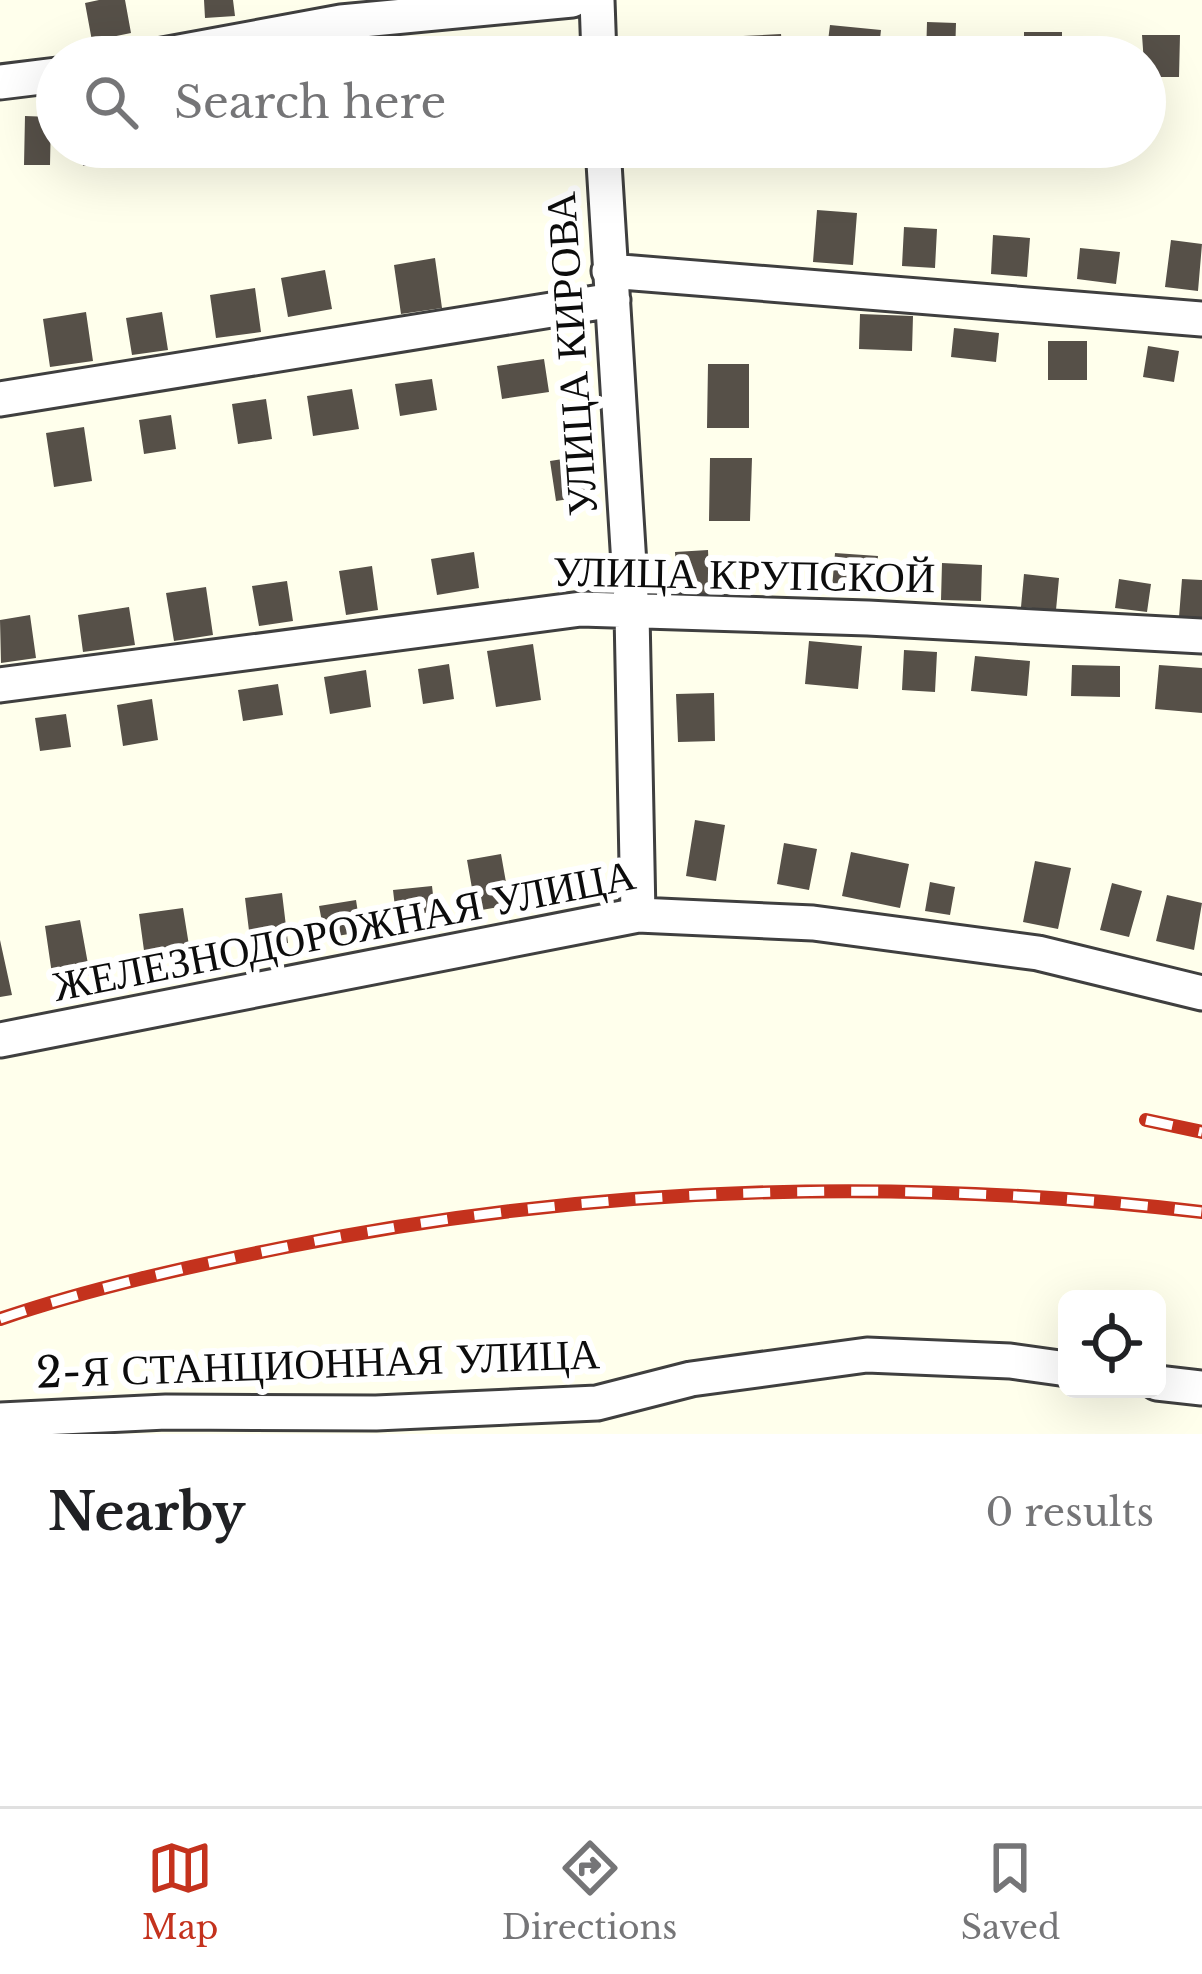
<!DOCTYPE html>
<meta charset="utf-8">
<style>
body{margin:0;font-family:"Libre Baskerville",serif;background:#f6f6f6;color:#202124}
.controls{position:absolute;right:36px;bottom:36px;display:grid;overflow:hidden;border-radius:18px;box-shadow:0 12px 48px #0002}
.controls button{width:108px;height:108px;display:grid;place-items:center;padding:0;border:0;border-bottom:3px solid #e0e0e0;background:#fff;color:#202124;font:60px sans-serif}
.list{margin:0;padding:0;list-style:none}
h2{display:flex;justify-content:space-between;align-items:center;height:156px;margin:0;padding:0 48px;font-size:51px}
h2 small{font-size:39px;font-weight:400;color:#757577}
.icon{flex:none;width:66px;height:66px;fill:none;stroke:currentColor;stroke-width:2;stroke-linecap:round;stroke-linejoin:round}
.map{position:relative;flex:none;width:1202px;height:1434px;overflow:hidden}
.search{position:absolute;background:#fff;box-shadow:0 12px 48px #0002;left:36px;right:36px;top:36px;height:132px;display:flex;align-items:center;gap:30px;box-sizing:border-box;padding:0 42px;border-radius:66px;color:#757577;font-size:45px}
.sheet{height:372px;background:#fff}
nav{display:flex;justify-content:space-around;align-items:center;box-sizing:border-box;height:168px;border-top:3px solid #e0e0e0;background:#fff;font-size:33px;color:#757577}
nav a{display:grid;justify-items:center;gap:6px}
nav .on{color:#c4321d}
.map>svg:first-child{display:block}
.building{fill:#565048}
.lines{fill:none;stroke-linecap:round;stroke-linejoin:round}
.minor-casing{stroke:#3f3f3f;stroke-width:39}
.minor{stroke:#fff;stroke-width:33}
.rail-casing{stroke:#c4321d;stroke-width:14}
.rail{stroke:#fff;stroke-width:9;stroke-dasharray:27;stroke-linecap:butt}
.labels{text-anchor:middle;dominant-baseline:central;stroke-width:12;stroke-linejoin:round;paint-order:stroke}
.street-label{font-size:42px;fill:#0c0c0c;stroke:#fff}
</style>
<div class="map">
<svg width="1202" height="1434" viewBox="0 0 1202 1434">
<rect width="100%" height="100%" fill="#ffffec"/>
<!-- building -->
<path class="building" d="M99,0H125L131,33L92,41L85,3Z
M204,0H233L235,16L205,18Z
M927,22L956,23L955,57H926Z
M830,25L881,30L878,57H826Z
M1024,32H1062V57H1024Z
M781,34L783,57H744L743,36Z
M1142,35H1180L1179,77H1145Z
M696,39L698,57H664L663,42Z
M25,116L51,117L50,165H24Z
M81,147H129L131,159L83,166Z
M817,210L857,213L853,265L813,262Z
M904,227L937,229L935,268L902,266Z
M993,235L1030,238L1027,277L991,274Z
M1171,240L1202,244L1198,291L1165,287Z
M1080,248L1120,252L1116,284L1077,279Z
M435,258L442,308L401,314L394,265Z
M325,270L332,309L288,317L281,278Z
M255,288L261,332L216,338L210,295Z
M86,312L93,361L50,367L43,319Z
M162,312L168,350L132,355L126,318Z
M860,314L913,316L912,351L859,349Z
M954,328L999,333L996,362L951,357Z
M1048,341H1087V380H1048Z
M1148,346L1179,351L1174,382L1143,377Z
M544,359L549,392L502,399L497,366Z
M708,364H749V428H707Z
M432,379L437,410L400,416L395,384Z
M352,389L359,429L313,436L307,396Z
M266,399L272,439L238,444L232,404Z
M171,415L176,449L144,454L139,420Z
M84,427L92,481L54,487L46,433Z
M588,455L595,495L556,501L550,461Z
M710,458H752L750,521H709Z
M708,550L710,597L678,598L675,552Z
M474,552L479,588L437,595L431,559Z
M835,553L878,556L875,592L832,588Z
M942,563L982,565L981,601L941,600Z
M372,566L378,610L346,615L339,571Z
M1024,574L1059,578L1056,610L1021,607Z
M1119,579L1151,584L1147,612L1115,608Z
M1182,579L1202,580V619L1179,617Z
M287,581L293,621L259,626L252,586Z
M206,587L213,635L174,641L166,593Z
M129,607L135,645L83,652L78,615Z
M30,615L36,658L1,663L0,620Z
M809,641L862,646L858,689L805,684Z
M533,644L541,700L496,707L487,651Z
M904,650L937,652L935,692L902,690Z
M975,656L1030,661L1027,696L971,691Z
M449,664L454,699L423,704L418,669Z
M1072,665L1120,666V697L1071,696Z
M1159,665L1202,668V713L1155,709Z
M366,670L371,707L330,714L324,677Z
M278,684L283,715L243,721L238,690Z
M714,693L715,741L678,742L676,694Z
M152,699L158,740L123,746L117,705Z
M66,714L71,747L40,751L35,718Z
M695,820L725,825L716,881L686,876Z
M784,843L817,849L809,890L777,884Z
M851,852L909,864L900,908L842,896Z
M501,854L510,905L476,911L467,860Z
M1035,861L1071,868L1058,929L1023,922Z
M930,882L955,887L950,915L925,911Z
M1112,883L1142,891L1129,937L1100,930Z
M432,886L435,912L396,916L393,890Z
M282,893L288,943L251,947L245,898Z
M1167,895L1202,903L1194,950L1156,941Z
M356,900L361,932L325,938L319,906Z
M183,908L191,958L146,965L139,914Z
M80,920L90,975L53,981L45,926Z
M0,940L12,995L0,997Z"/>
<g class="lines">
<defs>
<path id="minor" d="M597,0L599,57
M152,57L341,22L572,0
M0,82L57,75
M603,147L632,613L638,915
M609,271L1202,319
M0,399L613,300
M0,685L581,609L868,618L1202,636
M0,1040L638,915L813,923L1038,953L1202,993
M1157,1383L1202,1388
M0,1420L166,1412L376,1413L597,1403L691,1379L867,1355L1010,1361L1067,1369"/>
</defs>
<!-- minor casing -->
<use href="#minor" class="minor-casing"/>
<!-- minor -->
<use href="#minor" class="minor"/>
<defs>
<path id="rail" d="M1146,1120L1202,1132
M0,1319C91,1288 187,1267 281,1248C585,1186 894,1176 1202,1212"/>
</defs>
<!-- rail casing -->
<use href="#rail" class="rail-casing"/>
<!-- rail -->
<use href="#rail" class="rail"/>
</g>
<g class="labels">
<!-- street labels -->
<g class="street-label">
<text transform="translate(571 354) rotate(-94)">УЛИЦА КИРОВА</text>
<text transform="translate(744 574) rotate(1)">УЛИЦА КРУПСКОЙ</text>
<text transform="translate(344 930) rotate(-11)">ЖЕЛЕЗНОДОРОЖНАЯ УЛИЦА</text>
<text transform="translate(318 1363) rotate(-2)">2-Я СТАНЦИОННАЯ УЛИЦА</text>
</g>
</g>
</svg>
<div class="controls">
<button><svg class="icon" aria-label="locate" viewBox="0 0 24 24"><circle cx="12" cy="12" r="6"/><path d="M12 2v4M12 18v4M2 12h4M18 12h4"/></svg></button>
</div>
<div class="search"><svg class="icon" aria-label="search" viewBox="0 0 24 24"><circle cx="10" cy="10" r="6"/><path d="M15 15l6 6"/></svg>Search here</div>
</div>
<section class="sheet">
<h2>Nearby<small>0 results</small></h2>
<ul class="list">
</ul>
</section>
<nav>
<a class="on"><svg class="icon" aria-label="map" viewBox="0 0 24 24"><path d="M3 6l6-2 6 2 6-2v14l-6 2-6-2-6 2zM9 4v14M15 6v14"/></svg>Map</a>
<a><svg class="icon" aria-label="directions" viewBox="0 0 24 24"><path d="M12 3l9 9-9 9-9-9zM9 14v-3h6M13 9l2 2-2 2"/></svg>Directions</a>
<a><svg class="icon" aria-label="saved" viewBox="0 0 24 24"><path d="M7 4h10v16l-5-4-5 4z"/></svg>Saved</a>
</nav>
